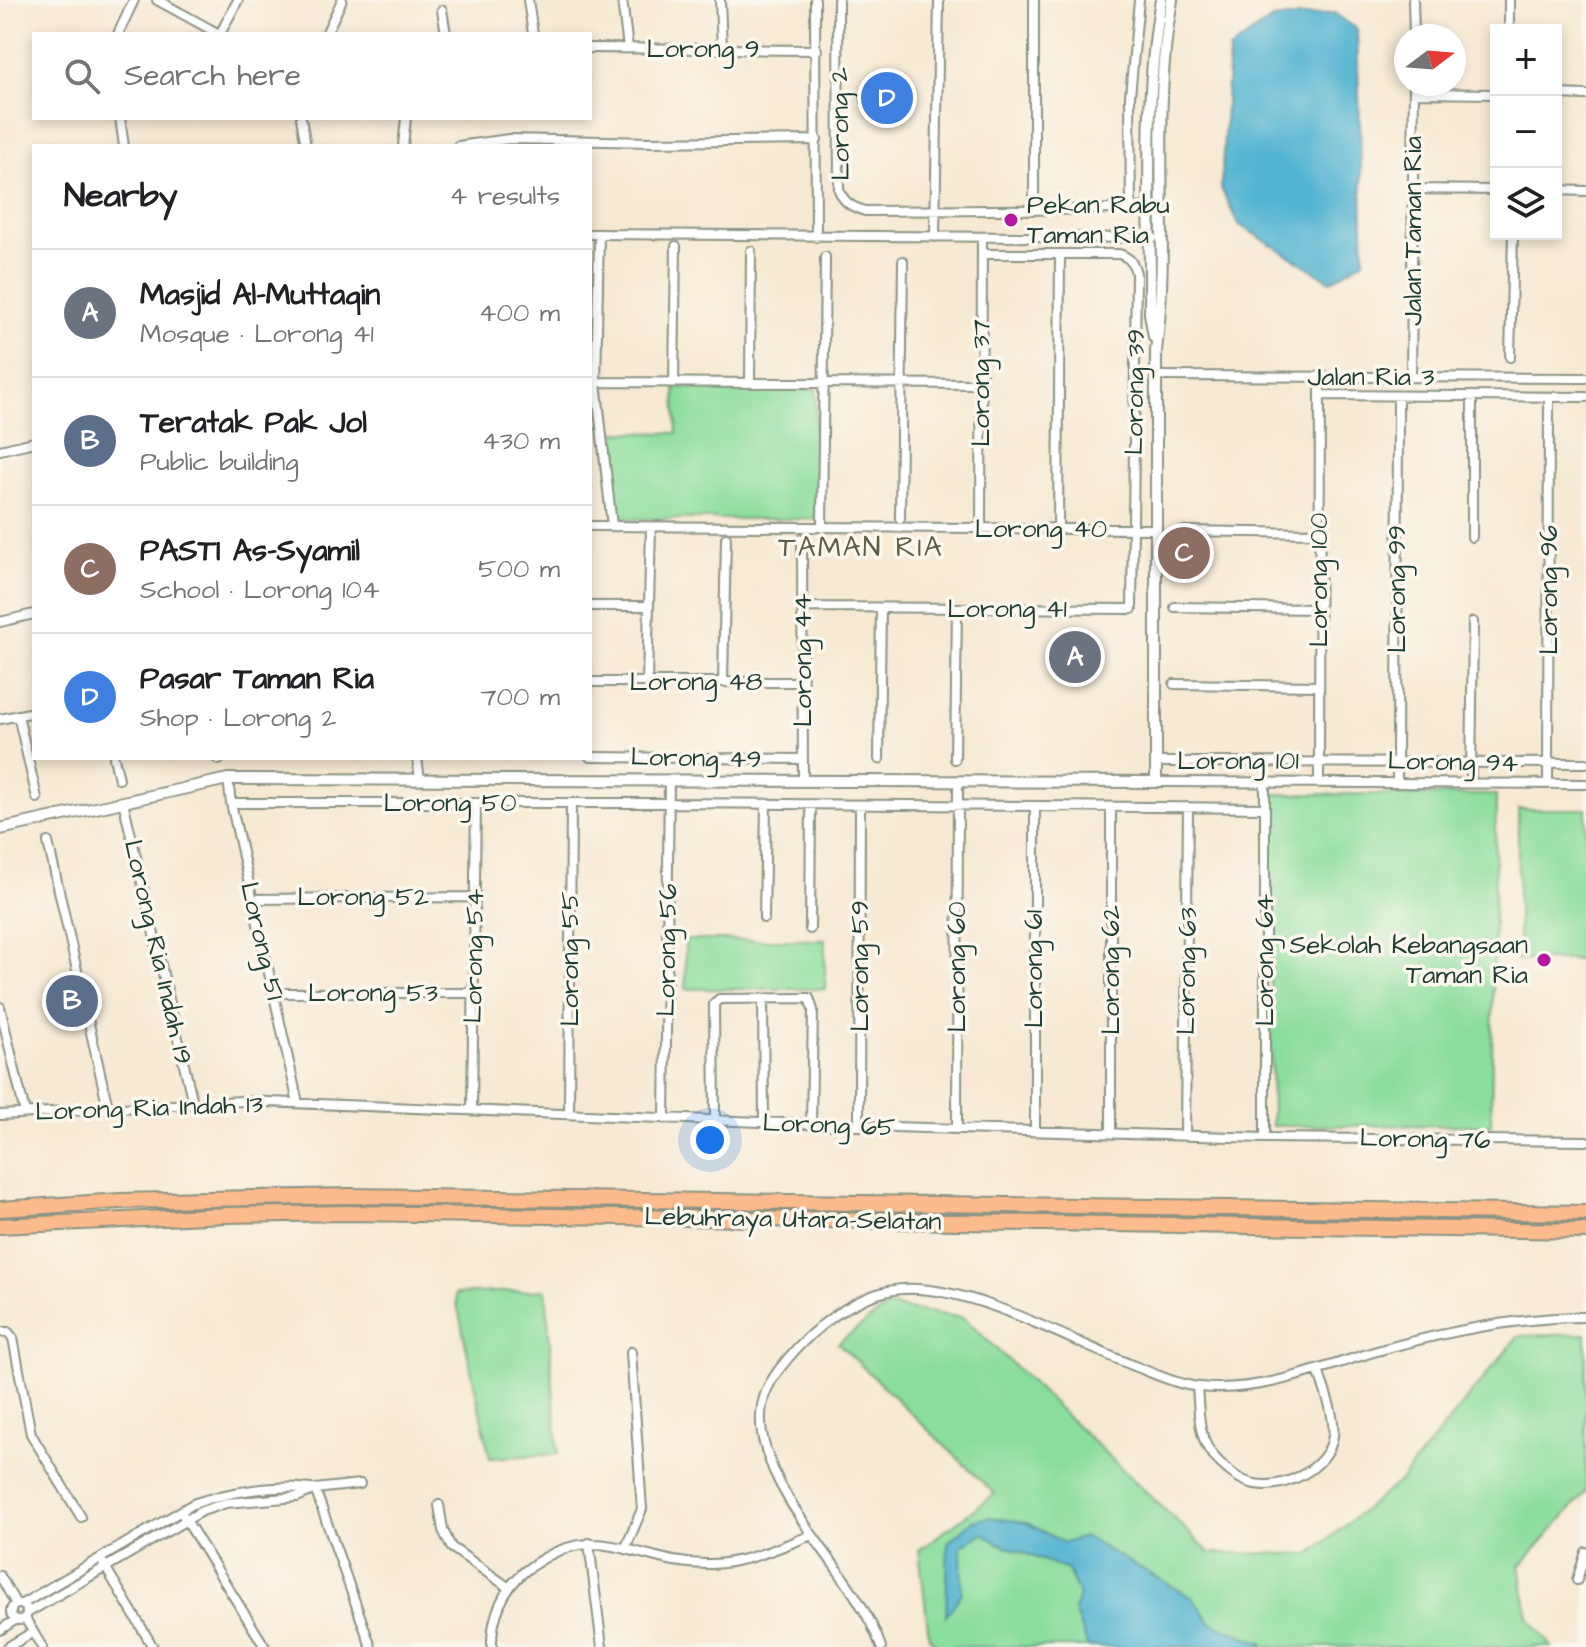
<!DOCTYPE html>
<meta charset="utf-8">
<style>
body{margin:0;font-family:"Architects Daughter",sans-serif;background:#f2f2f2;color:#202124}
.controls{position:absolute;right:24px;top:24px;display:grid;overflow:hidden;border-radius:0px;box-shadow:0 4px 12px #0003}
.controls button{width:72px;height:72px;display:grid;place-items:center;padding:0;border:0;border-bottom:2px solid #e0e0e0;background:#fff;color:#202124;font:40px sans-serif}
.compass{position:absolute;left:1394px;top:24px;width:72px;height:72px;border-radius:50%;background:#fff;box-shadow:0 4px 12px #0003;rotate:74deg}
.you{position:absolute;left:710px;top:1140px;width:28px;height:28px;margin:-20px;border:6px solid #fff;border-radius:50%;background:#1a73e8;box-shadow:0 0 0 12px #1a73e833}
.badge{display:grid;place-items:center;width:52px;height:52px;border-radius:50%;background:#0b8043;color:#fff;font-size:26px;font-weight:700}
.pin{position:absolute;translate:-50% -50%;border:4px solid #fff;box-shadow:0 2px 8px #0006}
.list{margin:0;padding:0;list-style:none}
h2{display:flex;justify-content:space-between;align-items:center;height:104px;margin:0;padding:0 32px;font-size:34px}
h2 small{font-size:26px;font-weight:400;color:#757577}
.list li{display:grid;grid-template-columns:52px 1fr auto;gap:24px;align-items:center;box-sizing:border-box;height:128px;padding:0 32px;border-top:2px solid #e0e0e0}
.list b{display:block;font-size:30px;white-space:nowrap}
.list p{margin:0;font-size:26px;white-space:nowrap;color:#757577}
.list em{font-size:26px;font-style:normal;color:#757577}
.icon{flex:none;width:44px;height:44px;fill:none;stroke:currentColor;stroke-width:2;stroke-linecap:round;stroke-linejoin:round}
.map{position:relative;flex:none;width:1586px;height:1647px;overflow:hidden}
.search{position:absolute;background:#fff;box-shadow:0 4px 12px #0003;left:32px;top:32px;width:560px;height:88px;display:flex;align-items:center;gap:20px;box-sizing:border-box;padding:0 28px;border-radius:0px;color:#757577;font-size:30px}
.panel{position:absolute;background:#fff;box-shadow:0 4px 12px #0003;left:32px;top:144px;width:560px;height:616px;border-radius:0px}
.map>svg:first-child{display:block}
.green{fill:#8bdd9d;stroke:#558d68;stroke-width:2}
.water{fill:#52b4d1;stroke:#387882;stroke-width:2}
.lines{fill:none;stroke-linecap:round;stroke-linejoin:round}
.minor-casing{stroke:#8b9384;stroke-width:12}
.tertiary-casing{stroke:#8b9384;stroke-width:14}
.motorway-casing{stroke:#8b9384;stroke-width:18}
.minor{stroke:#fff;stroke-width:8}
.tertiary{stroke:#fff;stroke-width:10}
.motorway{stroke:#fbbb8c;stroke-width:14}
.poi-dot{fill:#b5179e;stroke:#fbf7ec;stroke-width:3}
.labels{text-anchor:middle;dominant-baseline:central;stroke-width:7;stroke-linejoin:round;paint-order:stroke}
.street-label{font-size:26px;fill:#1f3d34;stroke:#fbf7ec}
.poi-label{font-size:26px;fill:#1f3d34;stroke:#fbf7ec;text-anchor:start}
.neighbourhood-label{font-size:28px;letter-spacing:2px;fill:#616044;stroke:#fbf7ec}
</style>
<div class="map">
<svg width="1586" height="1647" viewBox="0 0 1586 1647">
<rect width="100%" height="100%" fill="#fbf7ec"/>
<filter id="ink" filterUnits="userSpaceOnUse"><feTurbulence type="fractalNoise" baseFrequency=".0125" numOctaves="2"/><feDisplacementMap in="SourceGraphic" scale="16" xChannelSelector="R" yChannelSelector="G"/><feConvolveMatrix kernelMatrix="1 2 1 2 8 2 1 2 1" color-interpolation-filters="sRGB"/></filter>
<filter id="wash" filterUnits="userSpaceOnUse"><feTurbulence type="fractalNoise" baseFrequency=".006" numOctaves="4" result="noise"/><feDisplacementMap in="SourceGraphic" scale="32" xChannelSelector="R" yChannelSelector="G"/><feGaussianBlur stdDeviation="1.8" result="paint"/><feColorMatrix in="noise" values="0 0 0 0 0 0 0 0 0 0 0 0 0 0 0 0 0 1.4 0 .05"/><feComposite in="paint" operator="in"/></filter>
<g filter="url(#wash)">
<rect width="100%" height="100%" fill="#f7e9d3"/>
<!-- green -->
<path class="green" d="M675,387L816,389L815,519H615L606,432L677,433Z
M1268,794L1496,795L1491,1125L1272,1126Z
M1518,809H1586V960H1518Z
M685,940H825V989H686Z
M546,1290L558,1454L490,1458L455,1294Z
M888,1306L964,1318L1210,1553L1310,1554L1401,1480L1518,1336L1586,1334V1492L1520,1566L1528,1617L1552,1647H939L929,1637L919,1550L995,1494L838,1343Z"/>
<!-- water -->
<path class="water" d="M1334,13L1357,29L1364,260L1331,281L1238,224L1221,188L1229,50L1272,19Z
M990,1517L1027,1523L1064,1543L1085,1537L1193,1598L1211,1623L1263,1643V1647H1088L1074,1611L1079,1595L1068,1570L996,1542L983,1533L961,1546L962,1593L946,1616L948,1542L973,1521Z"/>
</g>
<g filter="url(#ink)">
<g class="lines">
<defs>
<path id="minor" d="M157,0L219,34
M528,0L533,34
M622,0L628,48
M720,0L722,49
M815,0L816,237
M838,0L839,190C844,203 852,207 865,211L1131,209L1151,206
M1413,0L1414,36
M442,10L446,34
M1509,30V0
M118,34L134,0
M220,34L238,0
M326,34L342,0
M590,48L817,50
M1414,93L1496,94
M1556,94L1586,95
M120,118L124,146
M301,118L306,146
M403,146L406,118
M458,146L509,139L652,142L817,140
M1413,189L1496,190
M1556,190L1586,191
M1034,209V0
M1131,209L1130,96L1139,0
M590,234L1153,238
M599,234L596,382L612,526
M935,237L939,0
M1510,357L1513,234
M1156,376L1586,378
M1411,377L1414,84
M596,382L982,384
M674,383L676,246
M750,383L751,251
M1320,395L1586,397
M1472,396V537
M0,450L34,442
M900,518L903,261
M590,526L1156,529
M822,528L825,257
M981,529L982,237
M1058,529L1060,255
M1176,534L1184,531L1320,533
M802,539L803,780
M590,606H649
M802,607L1132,609L1136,273C1133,262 1129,257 1119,254H982
M1175,607L1319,609
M0,622L34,614
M590,682H803
M647,682L651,527
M723,682L726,538
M1174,684L1319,686
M18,715L37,798
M0,719L34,712
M590,757L803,759
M114,758L119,779
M217,758L219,760
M417,758L420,779
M879,759L881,608
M955,759L957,608
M1156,762L1586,763
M228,779L231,803L298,1103
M1156,782L1586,784
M1265,782V1138
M1319,782L1320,377
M1397,783L1398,396
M1471,783L1473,622
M1548,784L1549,397
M123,801L193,1103
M231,803H669L1265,808
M1035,806V1131
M48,842L108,1108
M252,899L475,897
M764,918L766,804
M810,929L811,804
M273,993H473
M763,999L764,1123
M0,1007L25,1113
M472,1110L476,803
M569,1114L571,803
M0,1115L242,1101L859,1126L1265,1138L1586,1141
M665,1119L669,781
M715,1121L714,1004L719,999L809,998L813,1010L811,1125
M859,1126L860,805
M957,1129L958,782
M1111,1133V807
M1185,1136L1188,807
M0,1332H8L13,1338L31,1434L81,1517
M1197,1387C1199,1409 1198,1435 1211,1453C1221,1465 1235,1478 1250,1483C1281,1492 1329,1469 1333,1436C1336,1416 1324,1390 1318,1370
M315,1489L371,1647
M439,1505L443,1530L451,1547L508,1587
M183,1515L265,1647
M589,1543L602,1647
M626,1547L642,1509L631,1352
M103,1563L153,1647
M0,1576L16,1604
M1577,1580L1586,1552
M11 1612a8 8 0 1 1 16 0a8 8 0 1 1-16 0Z
M22,1604L193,1504C226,1492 277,1484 311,1489
M27,1613L202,1511L226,1503L297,1497L315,1489L360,1484
M25,1618L42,1647
M0,1630L15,1620
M8,1647L33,1632
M492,1647C491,1618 503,1589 525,1571C598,1513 636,1567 712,1564C746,1563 780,1547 812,1535
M881,1647C857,1577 783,1517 764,1443C753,1400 771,1376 799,1346C825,1319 865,1291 903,1289C974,1285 1071,1342 1137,1367C1157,1375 1179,1385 1200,1387C1261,1393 1320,1368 1377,1351C1444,1332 1516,1317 1586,1317"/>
<path id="tertiary" d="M1154,337L1150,313C1151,209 1143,102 1161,0
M0,829L228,779L1156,782V351C1171,234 1150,116 1172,0"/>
<path id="motorway" d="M0,1209L120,1201L348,1196L1586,1213
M0,1226L226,1215L346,1213L1586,1231"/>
</defs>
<!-- minor casing -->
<use href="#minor" class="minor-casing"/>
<!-- tertiary casing -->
<use href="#tertiary" class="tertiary-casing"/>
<!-- motorway casing -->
<use href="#motorway" class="motorway-casing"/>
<!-- minor -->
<use href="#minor" class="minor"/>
<!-- tertiary -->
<use href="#tertiary" class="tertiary"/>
<!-- motorway -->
<use href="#motorway" class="motorway"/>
</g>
</g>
<!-- markers -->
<g class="poi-dot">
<circle cx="1011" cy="220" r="8"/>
<circle cx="1544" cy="960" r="8"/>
</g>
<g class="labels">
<!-- street labels -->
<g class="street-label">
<text x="703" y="49">Lorong 9</text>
<text transform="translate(840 124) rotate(-91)">Lorong 2</text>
<text transform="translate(1413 231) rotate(-90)">Jalan Taman Ria</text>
<text x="1371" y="377">Jalan Ria 3</text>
<text transform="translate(981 383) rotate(-90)">Lorong 37</text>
<text transform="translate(1135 392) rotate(-89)">Lorong 39</text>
<text x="1041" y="529">Lorong 40</text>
<text transform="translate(1319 580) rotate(-90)">Lorong 100</text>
<text transform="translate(1397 589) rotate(-90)">Lorong 99</text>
<text transform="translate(1549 590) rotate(-90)">Lorong 96</text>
<text x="1007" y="609">Lorong 41</text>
<text transform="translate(803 660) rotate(-90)">Lorong 44</text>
<text x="696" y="682">Lorong 48</text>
<text transform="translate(696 758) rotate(1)">Lorong 49</text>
<text x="1238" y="761">Lorong 101</text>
<text transform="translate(1453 762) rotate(1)">Lorong 94</text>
<text x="450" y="803">Lorong 50</text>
<text x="363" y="897">Lorong 52</text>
<text transform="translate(262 941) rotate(77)">Lorong 51</text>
<text transform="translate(667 950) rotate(-89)">Lorong 56</text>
<text transform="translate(158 952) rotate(77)">Lorong Ria Indah 19</text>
<text transform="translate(474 956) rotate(-89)">Lorong 54</text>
<text transform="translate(570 959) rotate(-90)">Lorong 55</text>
<text transform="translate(1265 960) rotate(-90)">Lorong 64</text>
<text transform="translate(860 966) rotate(-90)">Lorong 59</text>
<text transform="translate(957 967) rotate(-90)">Lorong 60</text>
<text transform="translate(1034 969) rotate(-90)">Lorong 61</text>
<text transform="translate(1111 970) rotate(-90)">Lorong 62</text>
<text transform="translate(1187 971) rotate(-89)">Lorong 63</text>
<text x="373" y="993">Lorong 53</text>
<text transform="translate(149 1108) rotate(-2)">Lorong Ria Indah 13</text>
<text transform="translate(829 1125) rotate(2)">Lorong 65</text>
<text transform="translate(1425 1139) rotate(1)">Lorong 76</text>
<text transform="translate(793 1219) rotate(1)">Lebuhraya Utara–Selatan</text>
</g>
<!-- poi labels -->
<g class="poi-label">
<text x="1027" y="205">Pekan Rabu<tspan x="1027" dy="30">Taman Ria</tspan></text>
<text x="1528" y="945" text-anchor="end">Sekolah Kebangsaan<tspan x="1528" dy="30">Taman Ria</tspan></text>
</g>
<!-- neighbourhood labels -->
<g class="neighbourhood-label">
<text x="861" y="547">TAMAN RIA</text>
</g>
</g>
</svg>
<div class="controls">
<button>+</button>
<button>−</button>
<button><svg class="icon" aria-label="layers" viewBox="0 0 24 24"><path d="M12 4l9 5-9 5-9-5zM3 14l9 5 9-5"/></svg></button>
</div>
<svg class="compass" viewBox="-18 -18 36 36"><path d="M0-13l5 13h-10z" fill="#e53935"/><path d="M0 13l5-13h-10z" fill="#757577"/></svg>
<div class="you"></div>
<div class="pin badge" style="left:1075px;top:657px;background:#6b7280">A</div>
<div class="pin badge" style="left:72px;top:1001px;background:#5c6f8a">B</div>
<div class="pin badge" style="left:1184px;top:553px;background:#8d6e63">C</div>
<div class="pin badge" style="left:887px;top:98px;background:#3f7fe0">D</div>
<div class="search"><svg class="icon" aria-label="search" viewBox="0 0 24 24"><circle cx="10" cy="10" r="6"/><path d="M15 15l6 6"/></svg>Search here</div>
<section class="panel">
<h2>Nearby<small>4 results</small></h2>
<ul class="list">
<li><span class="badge" style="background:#6b7280">A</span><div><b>Masjid Al-Muttaqin</b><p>Mosque · Lorong 41</p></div><em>400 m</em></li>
<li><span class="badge" style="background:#5c6f8a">B</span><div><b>Teratak Pak Jol</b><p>Public building</p></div><em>430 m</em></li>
<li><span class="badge" style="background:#8d6e63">C</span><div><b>PASTI As-Syamil</b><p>School · Lorong 104</p></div><em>500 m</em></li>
<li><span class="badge" style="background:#3f7fe0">D</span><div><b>Pasar Taman Ria</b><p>Shop · Lorong 2</p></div><em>700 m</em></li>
</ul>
</section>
</div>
